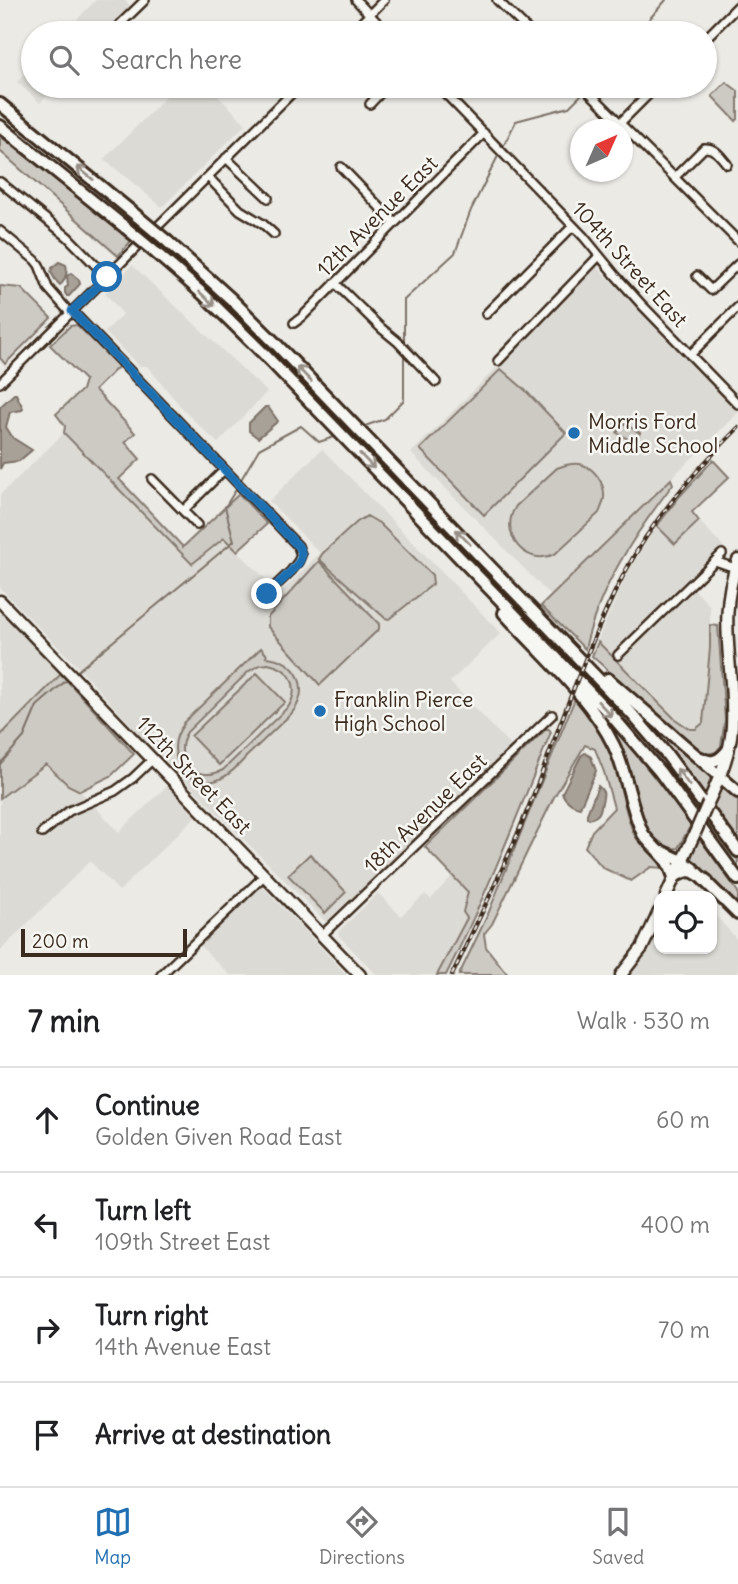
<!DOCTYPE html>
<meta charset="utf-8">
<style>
body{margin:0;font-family:Delius,sans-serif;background:#f6f6f6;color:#202124}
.controls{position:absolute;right:21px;bottom:21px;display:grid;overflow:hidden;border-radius:14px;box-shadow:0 2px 5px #0004}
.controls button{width:63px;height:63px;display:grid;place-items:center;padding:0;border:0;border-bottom:2px solid #e0e0e0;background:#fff;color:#202124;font:35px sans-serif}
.compass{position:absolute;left:570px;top:119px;width:63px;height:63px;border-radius:50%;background:#fff;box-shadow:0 2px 5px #0004;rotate:45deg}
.scale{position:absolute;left:21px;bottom:18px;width:166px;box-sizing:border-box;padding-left:7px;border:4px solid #3b2a1e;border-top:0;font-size:19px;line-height:24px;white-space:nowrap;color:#3b2a1e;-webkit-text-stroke:5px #f6f6f2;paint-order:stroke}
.stop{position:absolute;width:21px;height:21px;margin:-16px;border:5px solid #1f6fb2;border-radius:50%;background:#fff}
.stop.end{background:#1f6fb2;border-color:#fff;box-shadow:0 2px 7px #0008}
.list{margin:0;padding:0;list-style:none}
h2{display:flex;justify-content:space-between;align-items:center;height:91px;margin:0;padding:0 28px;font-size:30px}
h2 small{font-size:23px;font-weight:400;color:#757577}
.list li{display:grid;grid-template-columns:46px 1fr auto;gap:21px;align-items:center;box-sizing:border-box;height:105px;padding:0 28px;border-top:2px solid #e0e0e0}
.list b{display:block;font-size:26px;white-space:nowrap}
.list p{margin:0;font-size:23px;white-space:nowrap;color:#757577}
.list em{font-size:23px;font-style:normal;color:#757577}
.icon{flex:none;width:38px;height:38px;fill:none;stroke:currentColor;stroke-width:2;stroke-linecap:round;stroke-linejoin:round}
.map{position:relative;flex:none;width:738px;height:975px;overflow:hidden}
.search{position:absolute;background:#fff;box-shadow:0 2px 5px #0004;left:21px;right:21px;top:21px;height:77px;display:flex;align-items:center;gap:18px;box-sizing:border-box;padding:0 24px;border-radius:38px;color:#757577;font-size:26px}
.sheet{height:511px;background:#fff}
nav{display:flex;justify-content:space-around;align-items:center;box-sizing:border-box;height:98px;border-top:2px solid #e0e0e0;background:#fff;font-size:19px;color:#757577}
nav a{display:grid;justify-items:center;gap:4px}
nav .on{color:#1f6fb2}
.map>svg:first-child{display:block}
.built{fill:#dcdad4}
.green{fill:#cdcac4;stroke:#847a71;stroke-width:2;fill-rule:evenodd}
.water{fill:#a8a198;stroke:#7c7167;stroke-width:2}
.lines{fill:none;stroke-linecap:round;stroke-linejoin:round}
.stream{stroke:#7c7167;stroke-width:2}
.minor-casing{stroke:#3b2a1e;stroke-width:12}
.major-casing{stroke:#3b2a1e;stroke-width:15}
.highway-casing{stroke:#3b2a1e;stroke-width:16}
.minor{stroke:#f6f6f2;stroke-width:7}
.major{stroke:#f6f6f2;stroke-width:10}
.highway{stroke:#f6f6f2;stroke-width:10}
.rail-casing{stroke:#3b2a1e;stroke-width:4.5}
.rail{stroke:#f6f6f2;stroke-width:2;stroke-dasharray:5;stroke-linecap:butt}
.major-bridge-casing{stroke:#3b2a1e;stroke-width:15;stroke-linecap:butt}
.highway-bridge-casing{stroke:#3b2a1e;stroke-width:16;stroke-linecap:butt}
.major-bridge{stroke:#f6f6f2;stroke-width:10}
.highway-bridge{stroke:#f6f6f2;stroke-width:10}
.oneway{stroke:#989088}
.route{stroke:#1f6fb2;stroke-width:9}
.poi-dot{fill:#1f6fb2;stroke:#f6f6f2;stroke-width:2.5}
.labels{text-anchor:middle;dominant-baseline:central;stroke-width:5;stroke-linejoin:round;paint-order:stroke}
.street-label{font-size:21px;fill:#3b2a1e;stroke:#f6f6f2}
.poi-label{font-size:21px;fill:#3b2a1e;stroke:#f6f6f2;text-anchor:start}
</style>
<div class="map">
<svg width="738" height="975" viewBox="0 0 738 975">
<rect width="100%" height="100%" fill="#ebeae5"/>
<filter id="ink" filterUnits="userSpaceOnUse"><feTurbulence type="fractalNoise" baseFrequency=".0143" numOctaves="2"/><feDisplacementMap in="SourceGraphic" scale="14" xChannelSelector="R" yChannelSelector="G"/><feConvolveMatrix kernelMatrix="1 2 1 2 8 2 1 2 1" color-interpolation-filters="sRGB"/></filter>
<g filter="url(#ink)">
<!-- built -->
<path class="built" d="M96,0H124L132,8L107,33H64Z
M33,65V86H56L40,103L17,82Z
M177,86H208L246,124L162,207L104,159Z
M132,265L267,392L218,443L188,415L147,366H139L105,332L123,314L105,293Z
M597,267L738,408V413L551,596L411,453Z
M64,433L192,564L224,538L280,593L320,553L269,501L322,449L501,633L450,682L513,748L326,922L139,734L73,662L0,588V495Z
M699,521L725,548L690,585L710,606V648L703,723L696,729H691L675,719L598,642L601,632L630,568L657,526L675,544Z
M0,610L61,674L0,736Z
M46,764L68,785L80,791L119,832L167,786L196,816L119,891L90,861L0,951V798Z
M452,876L468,892L463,912L467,918L437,975H377L339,936L338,932L378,893L401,916L425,894L431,899Z
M262,886L347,975H230L198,944Z
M712,911L738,941V975H627L644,955L659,930V949H712Z"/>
<!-- green -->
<path class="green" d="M726,82L738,91V119L736,121L712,96Z
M0,136L132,240L118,256L0,151Z
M155,237L241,315L630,718L672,768L700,807L696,813L647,748L604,700L240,323L151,242Z
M0,286L21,288L51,318L5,364L0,358Z
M77,325L119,366L95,390L135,433L125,442L140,459L119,479L183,547L239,494L267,524L237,551L224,538L192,564L64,433L65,426L56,414L82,390L85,380L50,345L70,326Z
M501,369L525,390L566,433L484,515L420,449Z
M623,423L640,433L635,443L617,433Z
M713,460L729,477L692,512L699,521L675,544L657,526L679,497Z
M566,465C571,464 578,463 583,465C595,469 605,484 604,497C604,502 601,508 599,513L555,554C525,568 498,533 516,506L557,468Z
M671,479L673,484C635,534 599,587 585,649L541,606Z
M367,516L379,523L432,575L433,584L389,619L385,618L319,559L323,553L357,522Z
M319,561L379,624V629L320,685L268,627V617Z
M710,625L718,626L725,720L721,746L716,752L707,754L690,743L643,702L592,656L598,642L675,719L690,729H696L703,723L710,648Z
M261,648L267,655L266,657C298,659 312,690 291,714C276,728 262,742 247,756C240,764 232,773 222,778C188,795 160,753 184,724L183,723ZM268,664C291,668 300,686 289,706L223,770C196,784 171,759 187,732L249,671L260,665Z
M257,673L285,702L219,765L191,736Z
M61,674L134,754L111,776L80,791L68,785L46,764L0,798V736Z
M576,696C591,717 607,737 614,762C622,786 624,813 635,836C642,849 659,853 663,868L651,867L631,881L603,868L585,847L592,831L614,808L604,772L595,749L585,745L554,797L492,924L484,934L486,947L508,975H459L488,914Z
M592,704L624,738L691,825L678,848C669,850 656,840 649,833L621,754Z
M634,706L710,773V780L705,796L677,758Z
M546,729H549L551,732C518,814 486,896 446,975H437L467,918L463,912L468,892L425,847Z
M725,788L738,797V841L711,804L719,791Z
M706,816L738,860V872L703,823Z
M697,835L738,892V908L694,863C689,853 694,845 697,835Z
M310,854L346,892L325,913L288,875Z"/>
<!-- water -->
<path class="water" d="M59,262L66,265C68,270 65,282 60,285L56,281L51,272L52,268Z
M71,273L79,280L80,284L69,296H67L65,293V288L68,286L67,276Z
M14,394H16L23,408L22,410L10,412L6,427L13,438L32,450L19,461L3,463L0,469V407Z
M265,407H268L278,421L258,438L249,431V423Z
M585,753L591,757L596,771L580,807C572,806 565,800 562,793L581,756Z
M598,786C605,792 604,794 602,802C600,812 600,816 589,819L587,817V814Z"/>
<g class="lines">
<!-- stream -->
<path class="stream" d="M637,33L666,0
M503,147L516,121L569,107L585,91
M404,345V300L455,253L471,210L500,152
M362,427L385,419L404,400V351
M239,483L259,449L301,426L319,442L337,436
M75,673L234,541L225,507L237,488
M0,764L24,737L37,706L68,679"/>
<defs>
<path id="minor" d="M356,0L387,33
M497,0L531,33
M111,33L145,0
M351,33L384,0
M705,39L738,6
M438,86L584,237L616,276L642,305L738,404
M583,86L738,241
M370,104L387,86
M620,123L657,86
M226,158L268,198
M341,167L395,223
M208,177L240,210L263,224L274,234
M675,177L704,148C715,147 721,157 727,164
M0,182L68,237L107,277
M0,231L35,260L39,265L48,288L70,313
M697,276L711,290L738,264
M335,283L381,328L398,342L436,382
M72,311L298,546L301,555L298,562L291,571L267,594
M486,314L573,226
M294,323L302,317L484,133
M690,355L738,307
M498,361L599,256
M0,383L299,86
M152,479L197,525
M184,510L224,470
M715,561L735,568
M618,655L722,554
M42,833L69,811L115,791L133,778L153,759
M322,935L552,715
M161,975L265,875"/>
<path id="major" d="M0,601L360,975
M708,803C719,779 731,752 732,726C735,666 716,619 738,560
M666,896L695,833
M621,975L642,948L659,912"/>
<path id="highway" d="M0,104L138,217
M0,126L126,228
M168,242L231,299L274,342L631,713L668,756L738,851
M156,253L203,294L264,354L612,716L660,772L738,879
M504,613C541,654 590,696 614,746C627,774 630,806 643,834C655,851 667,854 674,877C691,868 692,870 707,881
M608,679L738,792
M701,758C712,765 720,760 728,750
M663,852L684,862L692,868L738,914"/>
</defs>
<!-- minor casing -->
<use href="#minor" class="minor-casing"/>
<!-- major casing -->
<use href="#major" class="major-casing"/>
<!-- highway casing -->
<use href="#highway" class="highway-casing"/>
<!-- minor -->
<use href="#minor" class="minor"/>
<!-- major -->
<use href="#major" class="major"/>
<!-- highway -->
<use href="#highway" class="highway"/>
<defs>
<path id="rail" d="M452,975C481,914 511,854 535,791C563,719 588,643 624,574C653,519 694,472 738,428"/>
</defs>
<!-- rail casing -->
<use href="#rail" class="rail-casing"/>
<!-- rail -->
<use href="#rail" class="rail"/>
<defs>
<path id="major-bridge" d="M695,833L708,803"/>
<path id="highway-bridge" d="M138,217L168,242
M126,228L156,253"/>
</defs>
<!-- major-bridge casing -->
<use href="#major-bridge" class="major-bridge-casing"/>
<!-- highway-bridge casing -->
<use href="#highway-bridge" class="highway-bridge-casing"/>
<!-- major-bridge -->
<use href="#major-bridge" class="major-bridge"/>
<!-- highway-bridge -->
<use href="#highway-bridge" class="highway-bridge"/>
</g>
<!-- one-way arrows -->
<defs><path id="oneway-shaft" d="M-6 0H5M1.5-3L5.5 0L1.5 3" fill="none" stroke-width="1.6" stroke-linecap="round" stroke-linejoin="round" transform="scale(1.75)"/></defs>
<g class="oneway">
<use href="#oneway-shaft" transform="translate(85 173) rotate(-141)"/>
<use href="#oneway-shaft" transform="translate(207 299) rotate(43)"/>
<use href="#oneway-shaft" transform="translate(304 374) rotate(-134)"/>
<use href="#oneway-shaft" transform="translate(367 461) rotate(46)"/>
<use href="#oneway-shaft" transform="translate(463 537) rotate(-134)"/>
<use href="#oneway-shaft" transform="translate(605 709) rotate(47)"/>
<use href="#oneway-shaft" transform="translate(683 777) rotate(-126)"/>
</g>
</g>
<g class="lines" filter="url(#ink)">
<!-- route -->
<path class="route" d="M107,277L72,311L298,546C301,551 302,552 301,558C297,569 275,586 267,594"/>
</g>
<!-- markers -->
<g class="poi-dot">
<circle cx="574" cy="433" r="7"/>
<circle cx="320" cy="711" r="7"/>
</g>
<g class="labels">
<!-- street labels -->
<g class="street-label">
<text transform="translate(377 216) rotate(-45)">12th Avenue East</text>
<text transform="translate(630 264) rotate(48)">104th Street East</text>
<text transform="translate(194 775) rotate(46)">112th Street East</text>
<text transform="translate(425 813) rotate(-44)">18th Avenue East</text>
</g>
<!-- poi labels -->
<g class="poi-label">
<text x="588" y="421">Morris Ford<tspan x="588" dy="24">Middle School</tspan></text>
<text x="334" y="699">Franklin Pierce<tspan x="334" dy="24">High School</tspan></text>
</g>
</g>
</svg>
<div class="controls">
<button><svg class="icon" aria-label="locate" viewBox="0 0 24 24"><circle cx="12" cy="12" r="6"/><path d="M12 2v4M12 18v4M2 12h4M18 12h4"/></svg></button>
</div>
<svg class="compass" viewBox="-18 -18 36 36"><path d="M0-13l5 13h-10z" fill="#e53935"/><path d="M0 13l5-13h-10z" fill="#757577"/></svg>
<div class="scale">200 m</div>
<div class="stop" style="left:107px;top:277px"></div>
<div class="stop end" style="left:267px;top:594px"></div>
<div class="search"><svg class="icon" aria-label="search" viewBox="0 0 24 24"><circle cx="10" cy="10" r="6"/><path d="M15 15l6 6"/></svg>Search here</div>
</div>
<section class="sheet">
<h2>7 min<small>Walk · 530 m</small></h2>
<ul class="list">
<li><svg class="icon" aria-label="ahead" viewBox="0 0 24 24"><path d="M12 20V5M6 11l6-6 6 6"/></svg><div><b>Continue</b><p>Golden Given Road East</p></div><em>60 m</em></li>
<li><svg class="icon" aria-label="left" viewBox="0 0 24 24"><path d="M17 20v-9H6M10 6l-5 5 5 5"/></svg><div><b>Turn left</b><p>109th Street East</p></div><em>400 m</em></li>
<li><svg class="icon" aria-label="right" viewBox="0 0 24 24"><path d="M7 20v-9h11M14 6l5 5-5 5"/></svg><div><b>Turn right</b><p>14th Avenue East</p></div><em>70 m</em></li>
<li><svg class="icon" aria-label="arrive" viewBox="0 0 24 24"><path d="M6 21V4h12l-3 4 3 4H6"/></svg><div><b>Arrive at destination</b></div></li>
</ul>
</section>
<nav>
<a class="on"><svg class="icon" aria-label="map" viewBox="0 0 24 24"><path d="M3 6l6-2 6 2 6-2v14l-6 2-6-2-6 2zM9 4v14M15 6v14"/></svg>Map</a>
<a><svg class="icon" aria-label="directions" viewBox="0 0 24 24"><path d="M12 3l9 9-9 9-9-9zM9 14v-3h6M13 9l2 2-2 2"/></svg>Directions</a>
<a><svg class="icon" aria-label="saved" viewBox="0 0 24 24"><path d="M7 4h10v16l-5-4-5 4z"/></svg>Saved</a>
</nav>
